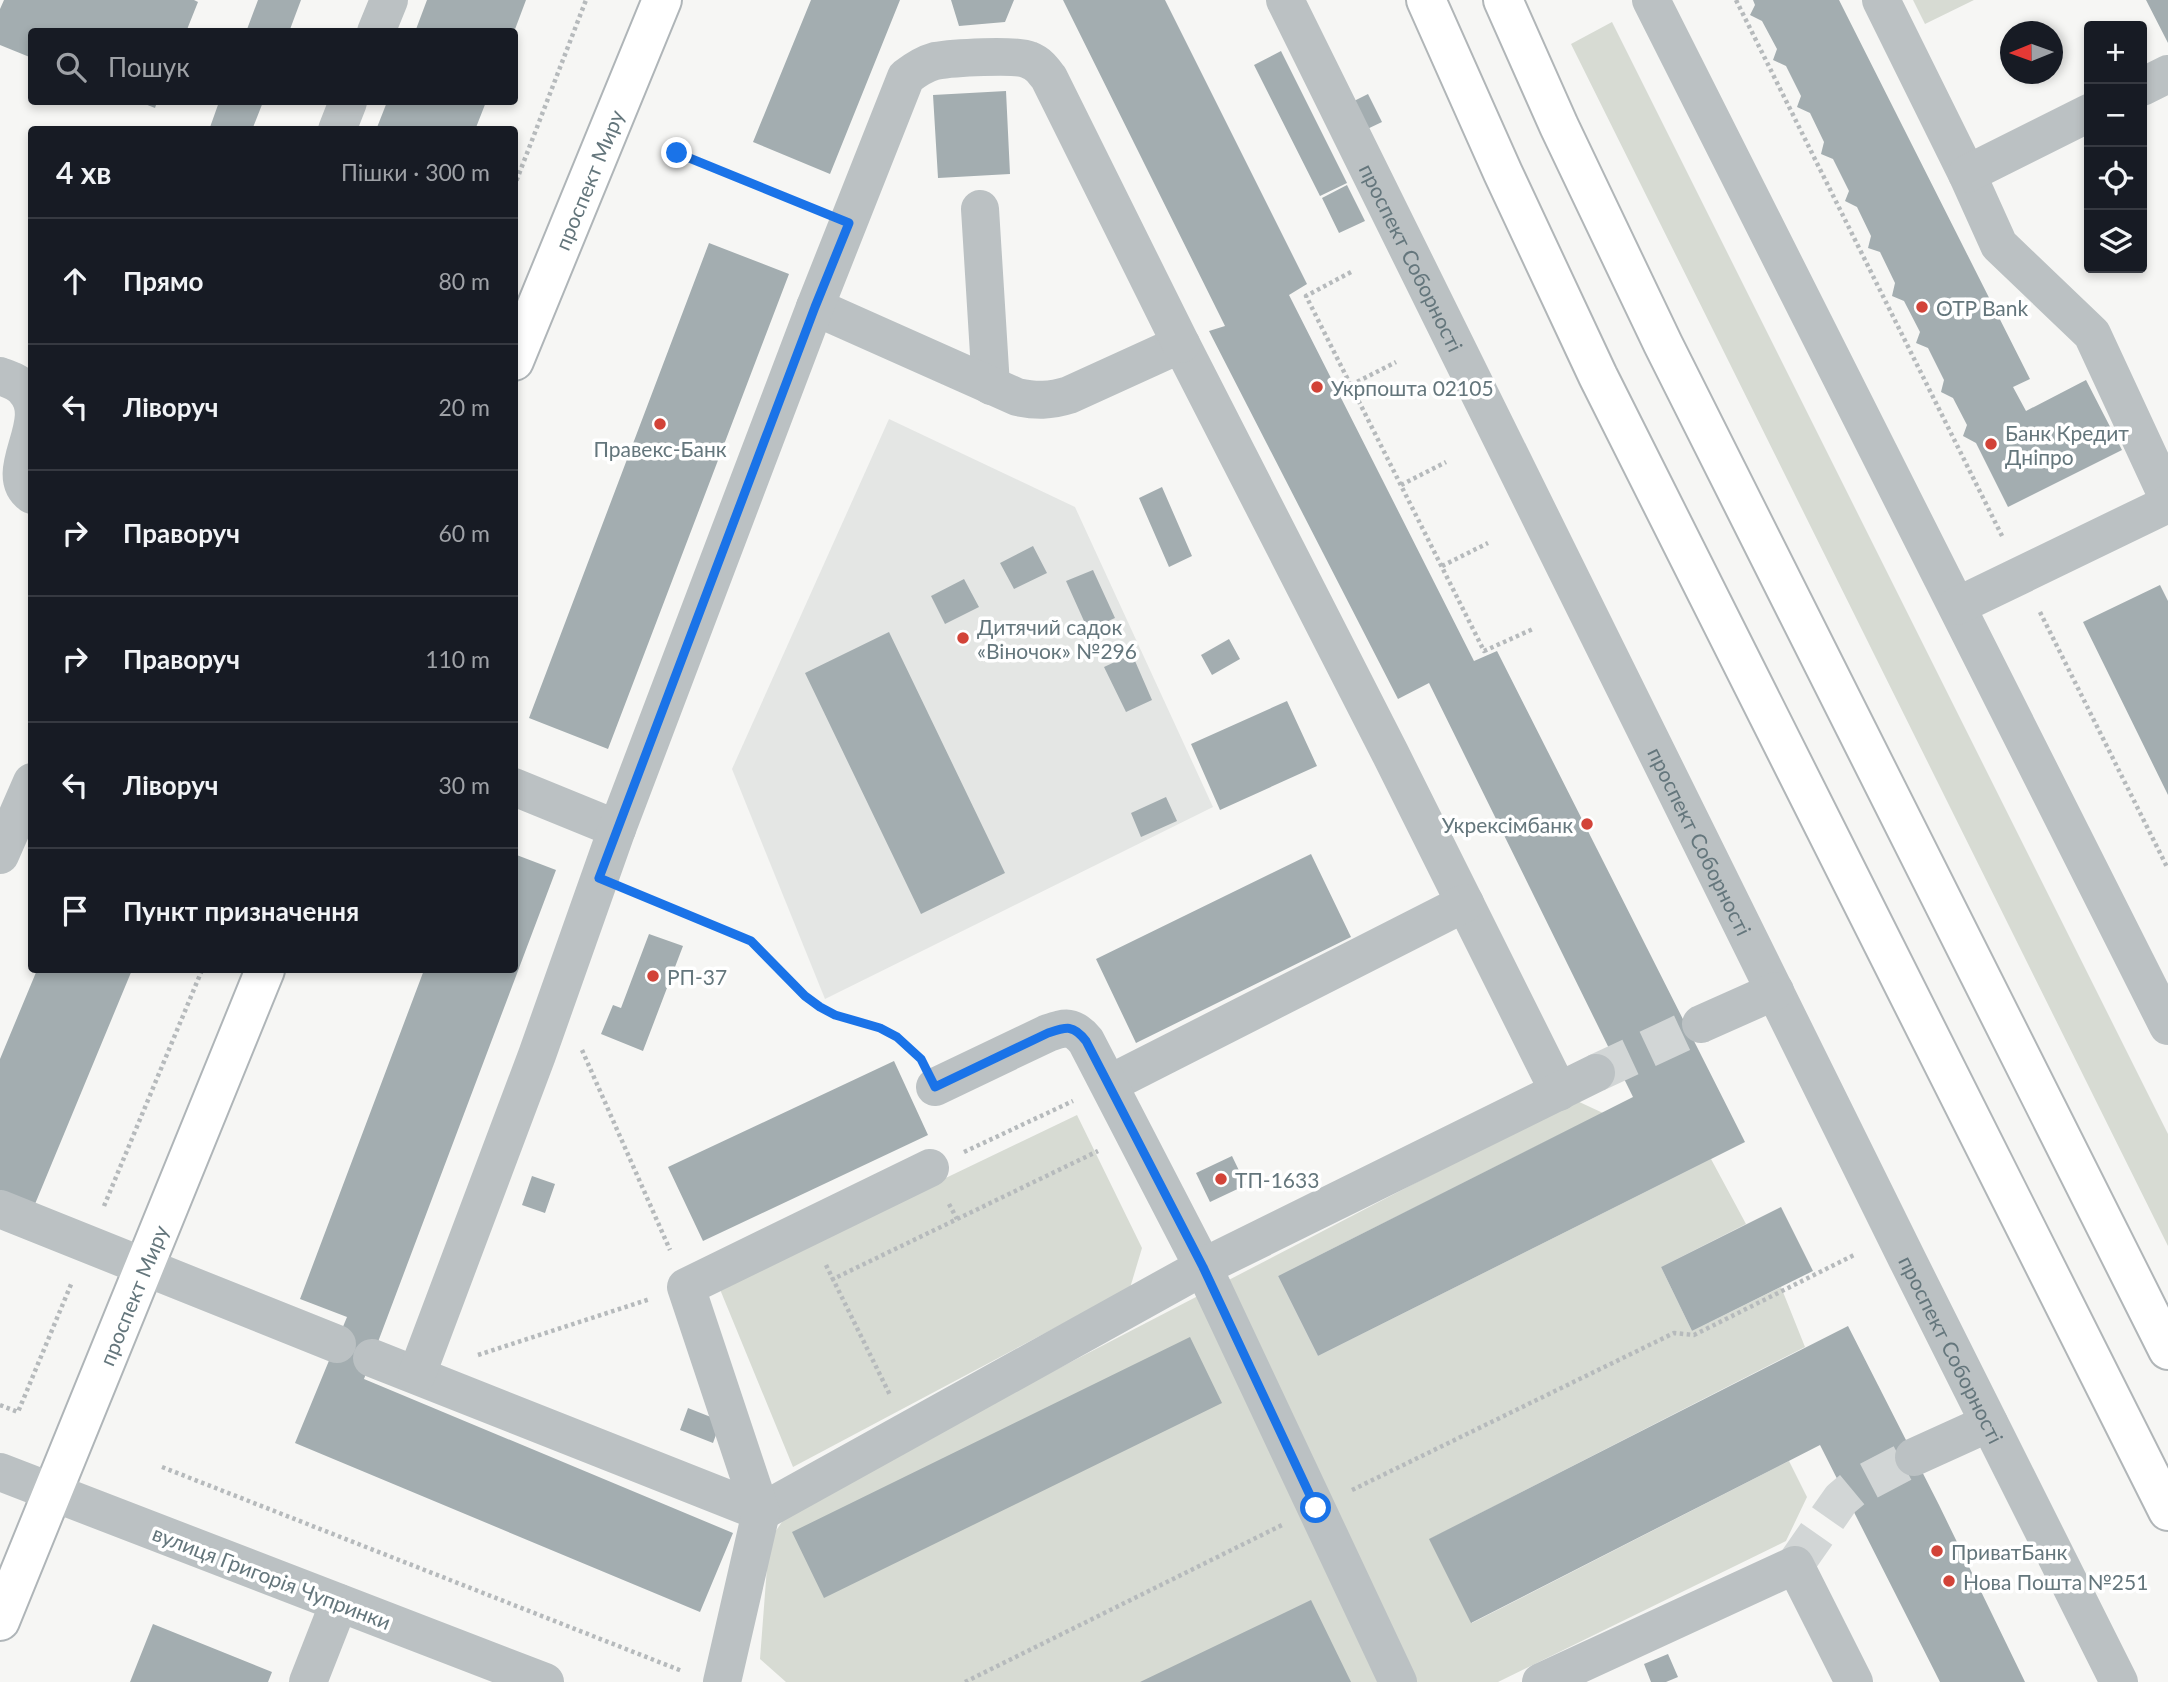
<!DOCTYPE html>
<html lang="uk">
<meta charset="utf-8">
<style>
body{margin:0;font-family:Lato,sans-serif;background:#20242c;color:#f1f3f6}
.controls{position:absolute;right:21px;top:21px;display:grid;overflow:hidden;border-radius:7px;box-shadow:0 4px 10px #0003}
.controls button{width:63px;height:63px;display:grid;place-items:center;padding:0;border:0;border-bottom:2px solid #363941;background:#171b24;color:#f1f3f6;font:35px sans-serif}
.compass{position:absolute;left:2000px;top:21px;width:63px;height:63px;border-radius:50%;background:#171b24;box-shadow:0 4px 10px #0003;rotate:269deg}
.stop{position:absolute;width:21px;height:21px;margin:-16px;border:5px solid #1a73e8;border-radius:50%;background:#fff}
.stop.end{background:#1a73e8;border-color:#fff;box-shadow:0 2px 7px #0008}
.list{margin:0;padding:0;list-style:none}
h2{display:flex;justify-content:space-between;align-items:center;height:91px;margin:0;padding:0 28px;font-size:30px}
h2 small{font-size:23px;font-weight:400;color:#9ea1a6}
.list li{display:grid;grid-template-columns:46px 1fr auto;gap:21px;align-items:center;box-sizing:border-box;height:126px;padding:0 28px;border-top:2px solid #363941}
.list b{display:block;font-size:26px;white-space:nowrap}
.list em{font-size:23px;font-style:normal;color:#9ea1a6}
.icon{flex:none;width:38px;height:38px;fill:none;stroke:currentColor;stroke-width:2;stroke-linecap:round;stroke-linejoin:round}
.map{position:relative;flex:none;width:2168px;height:1682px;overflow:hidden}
.search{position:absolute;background:#171b24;box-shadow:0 4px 10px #0003;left:28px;top:28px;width:490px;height:77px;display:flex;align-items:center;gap:18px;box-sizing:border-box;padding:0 24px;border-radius:7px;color:#9ea1a6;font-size:26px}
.panel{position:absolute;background:#171b24;box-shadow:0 4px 10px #0003;left:28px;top:126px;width:490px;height:847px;border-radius:7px}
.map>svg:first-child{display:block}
.built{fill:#e4e6e4}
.green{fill:#d7dbd3}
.building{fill:#a3adb0}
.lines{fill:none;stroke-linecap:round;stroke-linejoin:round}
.minor-tunnel{stroke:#d2d6d6;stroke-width:38;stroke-dasharray:38 19;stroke-linecap:butt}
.major-casing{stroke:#afb5b8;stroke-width:42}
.highway-casing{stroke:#b1b6b8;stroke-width:42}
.path{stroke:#b6babc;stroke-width:4.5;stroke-dasharray:3.5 3.5;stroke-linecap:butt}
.minor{stroke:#bbc1c3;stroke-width:38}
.major{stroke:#fff;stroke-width:38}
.highway{stroke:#fff;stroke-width:38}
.route{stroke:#1a73e8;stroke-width:9}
.poi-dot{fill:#d24338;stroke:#fff;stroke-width:2.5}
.labels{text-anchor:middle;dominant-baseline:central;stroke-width:7;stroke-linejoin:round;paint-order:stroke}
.street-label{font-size:21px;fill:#64767c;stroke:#fff}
.poi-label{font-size:21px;fill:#64767c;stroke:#fff;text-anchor:start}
</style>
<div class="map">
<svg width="2168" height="1682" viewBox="0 0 2168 1682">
<rect width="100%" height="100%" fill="#f6f6f4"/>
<!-- built -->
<path class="built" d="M889,419L1075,507L1213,807L825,999L732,769Z"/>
<!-- green -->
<path class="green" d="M1913,0H1974L1925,24Z
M1612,22L2168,1134V1246L1571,44Z
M1575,1100L1603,1113L1278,1276L1318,1356L1711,1159L1746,1224L1661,1267L1692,1331L1781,1287L1805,1347L1430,1539L1472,1623L1789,1461L1807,1497L1786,1541L1498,1682H786L760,1659L769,1541L792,1507Z
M1077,1115L1142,1248L1130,1288L793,1467L719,1287Z"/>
<!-- building -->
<path class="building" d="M4,0H194L198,2L186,32H32V58L0,45V9Z
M258,0H301L289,32H246Z
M427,0H526L514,32H415Z
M811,0H900L830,174L753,142Z
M951,0H1014L1005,22L959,26Z
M1063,0H1165L1307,284L1289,295L1474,661L1497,651L1745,1142L1318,1356L1278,1276L1633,1097L1429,683L1398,699L1209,331L1225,326Z
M1753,0H1839L2030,379L2013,387L2026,411L2086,380L2122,450L2008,507L1976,443L1963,436L1967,425L1953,398L1941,392L1944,380L1928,348L1916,343L1920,332L1904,301L1892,296L1895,283L1880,252L1868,248L1871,236L1857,207L1845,201L1849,191L1833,159L1821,154L1824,142L1810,113L1797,107L1801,96L1786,66L1773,60L1777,49L1762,21L1750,15L1755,5Z
M2146,0H2168V43Z
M1281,51L1347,183L1320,196L1254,65Z
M1006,91L1010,174L938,178L933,95Z
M1368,94L1382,122L1363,131L1350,103Z
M140,102H157L155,108Z
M219,102H263L252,130H209Z
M387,102H486L475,130H376Z
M1347,185L1365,221L1339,233L1322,198Z
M709,243L789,274L608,749L529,718Z
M1162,487L1192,556L1169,567L1139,498Z
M1033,546L1047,573L1014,589L1000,563Z
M1093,570L1115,618L1088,630L1066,581Z
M964,579L979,607L945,624L931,596Z
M2160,585L2168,601V795L2083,622Z
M889,632L1005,873L921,914L805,673Z
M1229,639L1240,659L1212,675L1201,655Z
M1132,654L1152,700L1126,712L1104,667Z
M1287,701L1317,766L1220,810L1191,744Z
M1166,797L1177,821L1141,837L1131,813Z
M514,854L556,870L364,1379L733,1533L700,1612L295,1443L347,1317L300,1299L424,970H514Z
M1311,854L1351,937L1136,1043L1096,959Z
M649,934L683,946L643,1051L601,1034L613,1005L621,1008Z
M37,970H132L35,1204L0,1190V1059Z
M894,1061L928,1135L703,1241L668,1167Z
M1232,1156L1246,1185L1210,1202L1196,1173Z
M532,1176L555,1184L545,1213L522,1205Z
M1781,1207L1813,1271L1692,1331L1661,1267Z
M1848,1326L1939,1505L2025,1682H1940L1820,1445L1471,1623L1429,1539Z
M1190,1337L1222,1403L824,1598L792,1532Z
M688,1408L721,1421L713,1443L680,1430Z
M1311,1600L1351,1682H1140Z
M153,1624L272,1672L268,1682H130Z
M1668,1654L1678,1677L1666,1682H1651L1644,1664Z"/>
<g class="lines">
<!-- minor-tunnel -->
<path class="minor-tunnel" d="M1596,1073L1701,1024
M1795,1565L1841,1499L1853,1489L1914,1457"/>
<defs>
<g id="major">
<path id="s2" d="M514,361L662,0"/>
<path id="s3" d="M0,1621L265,970"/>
</g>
<path id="highway" d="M1426,0L1503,173L1598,376L2168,1511
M1503,0L1559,126L1663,344L2168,1350"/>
</defs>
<!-- major casing -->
<use href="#major" class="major-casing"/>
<!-- highway casing -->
<use href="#highway" class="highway-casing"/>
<!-- path -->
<path class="path" d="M1736,0L2003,538
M677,153L813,208
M514,187L586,0
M1351,272L1306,296L1484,651L1533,629
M1351,385L1396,362
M1401,485L1446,462
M1442,566L1488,543
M2040,612L2168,869
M638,894L751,941L805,996L820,1007L835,1015L880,1028L897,1037L915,1052
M582,1050L670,1250
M964,1152L1073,1101
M949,1204L957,1219
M104,1206L202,970
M826,1265L890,1395
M831,1280L1098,1151
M478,1355L650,1299
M0,1405L18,1412L72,1282
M162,1467L682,1671
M1352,1490L1674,1333L1694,1335L1856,1254
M965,1682L1282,1525"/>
<!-- minor -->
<g class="minor">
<path id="s1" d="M1285,0L1907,1259L2119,1682"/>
<path d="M1651,0L2168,1026"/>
<path d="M1881,0L1967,174L1999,245L2092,334L2168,498"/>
<path d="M376,32L389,0"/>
<path d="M2142,87L2168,74"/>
<path d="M337,130L348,102"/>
<path d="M1967,174L2089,113"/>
<path d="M980,209L991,386"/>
<path d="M815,307L1017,397C1036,401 1050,401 1069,395L1181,344L1390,753L1559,1092"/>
<path d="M0,376C8,379 18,382 24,389C55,420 0,472 32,495"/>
<path d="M1957,606L2168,504"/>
<path d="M514,787L617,829"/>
<path d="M0,855L32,782"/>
<path d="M1701,1024L1775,991"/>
<path d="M1109,1084L1465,903"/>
<path d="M935,1087L1048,1033C1066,1027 1073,1025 1086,1041L1203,1267L1398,1682"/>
<path d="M0,1209L337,1344"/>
<path d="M372,1358L761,1512"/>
<path d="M417,1374L537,1055L617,829L815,307L906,77C915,70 924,64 935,61C952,58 1015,54 1029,60C1039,64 1043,70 1049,78L1181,344"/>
<path d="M1914,1457L1989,1423"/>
<path d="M0,1472L545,1682"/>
<path d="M761,1512L1203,1267L1596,1073"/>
<path d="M308,1682L339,1603"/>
<path d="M722,1682L761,1512L686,1287L930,1168"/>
<path d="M1541,1682L1795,1565L1854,1682"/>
</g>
<!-- major -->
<use href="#major" class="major"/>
<!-- highway -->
<use href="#highway" class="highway"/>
</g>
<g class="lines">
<!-- route -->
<path class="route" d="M677,153L849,223L815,307L599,878L751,941L805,996L820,1007L835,1015L880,1028L897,1037L921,1059L935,1087L1048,1033C1066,1027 1073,1024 1086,1041L1203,1267L1316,1508"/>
</g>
<!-- markers -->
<g class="poi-dot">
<circle cx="1922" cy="307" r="7"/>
<circle cx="1317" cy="387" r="7"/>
<circle cx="660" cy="424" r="7"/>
<circle cx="1991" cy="444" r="7"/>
<circle cx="963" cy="638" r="7"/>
<circle cx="1587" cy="824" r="7"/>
<circle cx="653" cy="976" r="7"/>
<circle cx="1221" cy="1179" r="7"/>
<circle cx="1937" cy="1551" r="7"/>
<circle cx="1949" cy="1581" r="7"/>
</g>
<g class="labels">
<!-- street labels -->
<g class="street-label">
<text stroke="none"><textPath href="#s2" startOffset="196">проспект Миру</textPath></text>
<text stroke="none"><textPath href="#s1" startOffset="287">проспект Соборності</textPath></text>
<text stroke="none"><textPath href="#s1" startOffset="938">проспект Соборності</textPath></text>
<text stroke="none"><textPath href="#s3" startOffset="352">проспект Миру</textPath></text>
<text stroke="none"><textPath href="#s1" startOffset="1505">проспект Соборності</textPath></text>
<text transform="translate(272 1577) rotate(21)">вулиця Григорія Чупринки</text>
</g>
<!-- poi labels -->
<g class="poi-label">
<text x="1936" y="307">OTP Bank</text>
<text x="1331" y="387">Укрпошта 02105</text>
<text x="2005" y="432">Банк Кредит<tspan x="2005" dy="24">Дніпро</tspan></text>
<text x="660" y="448" text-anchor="middle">Правекс-Банк</text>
<text x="977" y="626">Дитячий садок<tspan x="977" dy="24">«Віночок» №296</tspan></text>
<text x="1573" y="824" text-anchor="end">Укрексімбанк</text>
<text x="667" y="976">РП-37</text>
<text x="1235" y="1179">ТП-1633</text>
<text x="1951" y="1551">ПриватБанк</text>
<text x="1963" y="1581">Нова Пошта №251</text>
</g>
</g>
</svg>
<div class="controls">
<button>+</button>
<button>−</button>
<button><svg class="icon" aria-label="locate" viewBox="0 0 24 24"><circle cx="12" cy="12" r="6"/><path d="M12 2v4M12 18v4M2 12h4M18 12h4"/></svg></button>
<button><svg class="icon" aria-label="layers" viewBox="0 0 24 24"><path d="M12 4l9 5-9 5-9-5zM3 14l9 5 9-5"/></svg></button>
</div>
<svg class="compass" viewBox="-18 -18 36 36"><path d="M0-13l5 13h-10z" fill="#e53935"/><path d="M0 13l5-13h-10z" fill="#9ea1a6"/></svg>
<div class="stop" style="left:1316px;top:1508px"></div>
<div class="stop end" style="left:677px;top:153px"></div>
<div class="search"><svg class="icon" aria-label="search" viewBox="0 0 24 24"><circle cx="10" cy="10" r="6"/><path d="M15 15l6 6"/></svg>Пошук</div>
<section class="panel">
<h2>4 хв<small>Пішки · 300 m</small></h2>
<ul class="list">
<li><svg class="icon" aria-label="ahead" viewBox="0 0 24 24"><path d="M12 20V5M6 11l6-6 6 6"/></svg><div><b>Прямо</b></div><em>80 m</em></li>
<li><svg class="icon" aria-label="left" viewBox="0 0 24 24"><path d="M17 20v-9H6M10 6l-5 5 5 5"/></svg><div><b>Ліворуч</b></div><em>20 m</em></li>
<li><svg class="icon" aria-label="right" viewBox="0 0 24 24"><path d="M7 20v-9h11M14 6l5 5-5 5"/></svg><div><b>Праворуч</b></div><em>60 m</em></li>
<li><svg class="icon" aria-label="right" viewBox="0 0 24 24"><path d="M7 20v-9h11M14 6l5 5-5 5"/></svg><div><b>Праворуч</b></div><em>110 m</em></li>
<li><svg class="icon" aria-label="left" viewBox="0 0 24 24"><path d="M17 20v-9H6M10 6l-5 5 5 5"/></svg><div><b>Ліворуч</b></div><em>30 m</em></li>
<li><svg class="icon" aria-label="arrive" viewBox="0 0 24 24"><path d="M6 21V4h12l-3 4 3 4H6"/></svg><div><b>Пункт призначення</b></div></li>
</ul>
</section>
</div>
